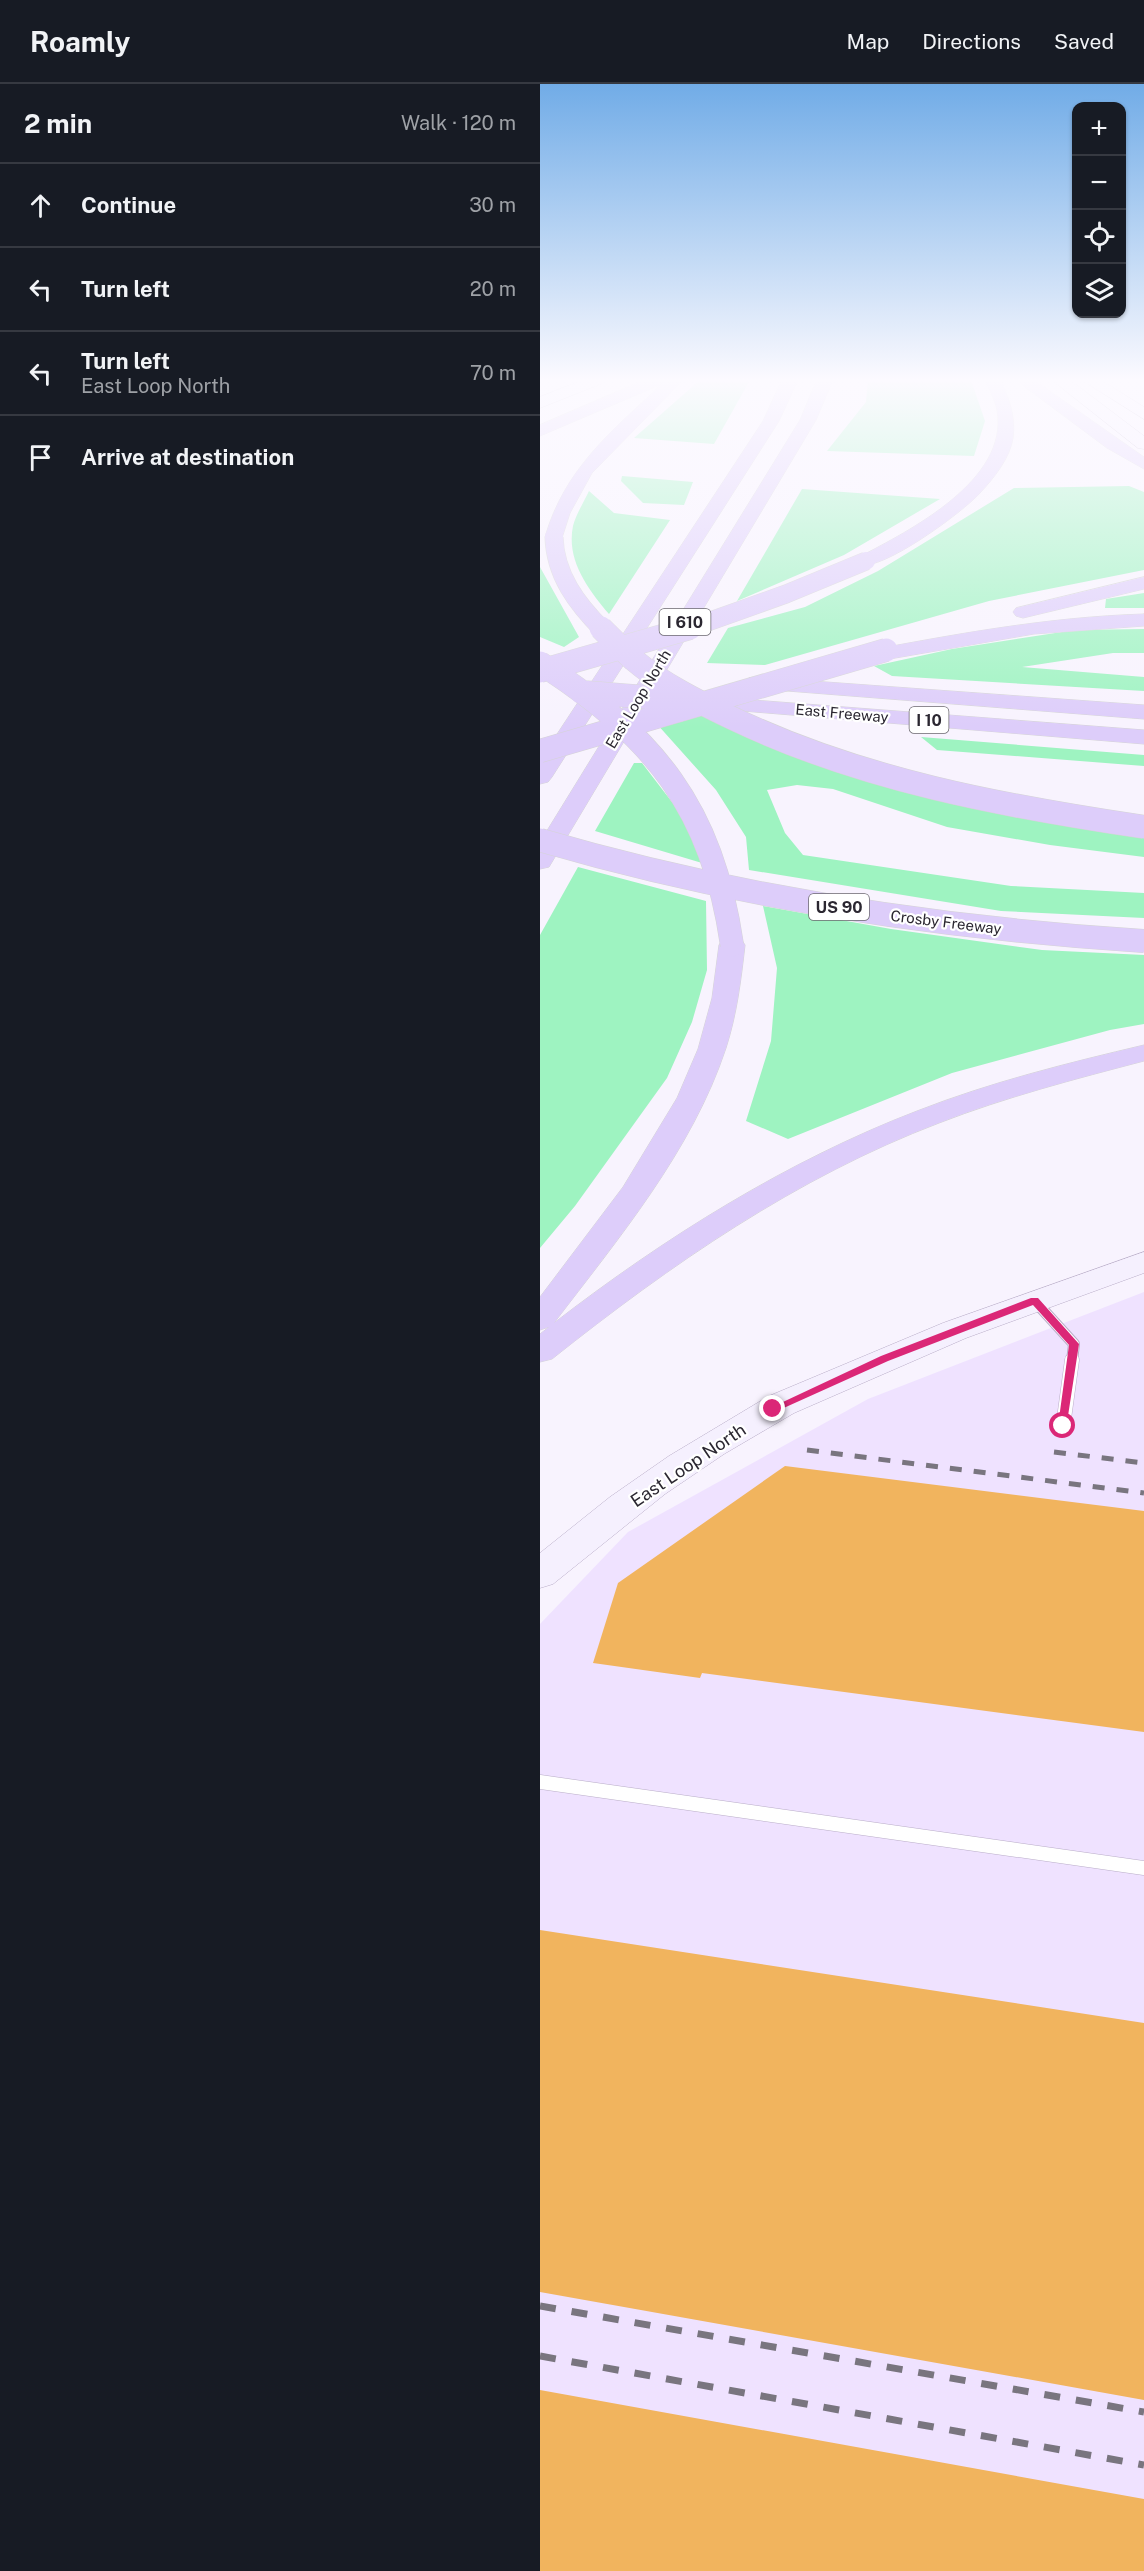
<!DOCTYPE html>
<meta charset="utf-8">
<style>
body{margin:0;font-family:"Public Sans",sans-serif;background:#20242c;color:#f1f3f6}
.controls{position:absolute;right:18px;top:18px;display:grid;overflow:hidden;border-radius:12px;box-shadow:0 2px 4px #0004}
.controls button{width:54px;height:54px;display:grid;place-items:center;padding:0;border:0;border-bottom:2px solid #363941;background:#171b24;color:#f1f3f6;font:30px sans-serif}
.stop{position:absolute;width:18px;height:18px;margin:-14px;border:4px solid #db2777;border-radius:50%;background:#fff}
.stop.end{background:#db2777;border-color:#fff;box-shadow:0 2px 6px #0008}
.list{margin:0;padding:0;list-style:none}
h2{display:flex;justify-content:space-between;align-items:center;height:78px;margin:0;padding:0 24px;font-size:26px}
h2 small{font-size:20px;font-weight:400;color:#9ea1a6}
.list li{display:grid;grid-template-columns:39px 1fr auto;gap:18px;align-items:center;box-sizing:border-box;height:84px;padding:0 24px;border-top:2px solid #363941}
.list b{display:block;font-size:22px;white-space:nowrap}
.list p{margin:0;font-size:20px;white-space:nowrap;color:#9ea1a6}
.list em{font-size:20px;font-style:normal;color:#9ea1a6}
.icon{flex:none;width:33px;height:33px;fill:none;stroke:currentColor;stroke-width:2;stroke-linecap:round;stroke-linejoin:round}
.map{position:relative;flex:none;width:604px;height:2487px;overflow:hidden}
header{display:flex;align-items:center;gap:36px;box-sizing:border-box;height:84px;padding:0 30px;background:#171b24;border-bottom:2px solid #363941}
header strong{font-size:28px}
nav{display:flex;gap:33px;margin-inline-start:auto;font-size:21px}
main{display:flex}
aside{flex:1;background:#171b24}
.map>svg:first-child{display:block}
.built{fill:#efe2ff}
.green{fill:#9ef3c1}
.building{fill:#f1b45e}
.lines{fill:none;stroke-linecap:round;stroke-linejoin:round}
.service-far1-casing{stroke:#b9adc8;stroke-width:12}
.service-casing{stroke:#b9adc8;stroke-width:15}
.secondary-casing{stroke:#b9adc8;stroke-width:1}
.motorway-casing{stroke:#d5d4d6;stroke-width:1}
.service-far1{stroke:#fff;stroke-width:10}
.service{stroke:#fff;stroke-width:14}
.secondary{fill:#f5f0fe;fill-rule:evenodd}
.motorway{fill:#ddcdfa;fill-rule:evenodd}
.rail-far1{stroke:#79757f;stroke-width:5;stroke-dasharray:12 12;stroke-linecap:butt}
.rail{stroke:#79757f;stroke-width:7;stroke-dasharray:16 16;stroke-linecap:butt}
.motorway-bridge-far1-casing{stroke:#d5d4d6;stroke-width:19;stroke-linecap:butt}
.motorway-bridge-casing{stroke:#d5d4d6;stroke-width:24;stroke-linecap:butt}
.motorway-bridge-far1{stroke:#ddcdfa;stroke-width:18}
.motorway-bridge{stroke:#ddcdfa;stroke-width:23}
.route{fill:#db2777}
.labels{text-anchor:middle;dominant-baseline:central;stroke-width:4.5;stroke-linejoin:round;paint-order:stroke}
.far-street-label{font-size:15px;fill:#2b2731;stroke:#fff}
.shield{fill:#fff;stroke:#6b686f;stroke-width:1.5}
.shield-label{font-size:16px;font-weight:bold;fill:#2b2731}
.street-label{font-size:18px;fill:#2b2731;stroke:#fff}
</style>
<header>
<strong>Roamly</strong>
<nav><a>Map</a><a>Directions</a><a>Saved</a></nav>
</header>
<main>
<aside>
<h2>2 min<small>Walk · 120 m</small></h2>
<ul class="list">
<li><svg class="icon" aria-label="ahead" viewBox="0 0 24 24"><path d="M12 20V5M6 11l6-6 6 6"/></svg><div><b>Continue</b></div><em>30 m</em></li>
<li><svg class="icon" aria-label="left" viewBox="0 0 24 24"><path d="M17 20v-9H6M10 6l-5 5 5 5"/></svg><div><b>Turn left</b></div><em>20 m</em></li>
<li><svg class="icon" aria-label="left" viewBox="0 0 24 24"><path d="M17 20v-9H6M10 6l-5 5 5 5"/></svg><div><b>Turn left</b><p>East Loop North</p></div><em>70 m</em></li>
<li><svg class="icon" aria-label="arrive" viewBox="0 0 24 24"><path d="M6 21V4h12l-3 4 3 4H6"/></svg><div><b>Arrive at destination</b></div></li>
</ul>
</aside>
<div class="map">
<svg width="604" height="2487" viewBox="0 0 604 2487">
<rect width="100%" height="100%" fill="#f8f3fe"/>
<!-- built -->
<path class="built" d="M604,1208V2487H0V1540L88,1448L328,1315Z"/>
<!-- green -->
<path class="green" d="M160,296H210L174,360L94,354Z
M328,296H431L445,337L434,372L287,367L326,318Z
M82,392L153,398L144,421L103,419L81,397Z
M589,402L604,408V486L449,517L225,581L167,579L188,544L265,523L338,487L474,404Z
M262,405L400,415L304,471L197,517Z
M49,407L74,429L130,436L69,530C48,505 26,476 33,442C36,430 44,418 49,407Z
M0,483L39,553L24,563L0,553Z
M604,509V524H565L566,515Z
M604,545V569H573L482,583L604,593V607L352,592L334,582L412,565L535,546Z
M167,630L285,680L604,749V773L510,761L407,743L293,705L257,701L227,706L245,749L263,771L471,802L604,809V834L461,827L209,786L206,753L176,706L116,639Z
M381,653L604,671V682L397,666Z
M94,679H102L148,739L162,779L55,747Z
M38,783L166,817L167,886L152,938L127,994L35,1122L0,1164V851Z
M223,822L351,845L502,866L604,871V940L570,946L412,989L248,1055L206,1037L231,957L237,884Z"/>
<!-- building -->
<path class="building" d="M245,1382L604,1427V1648L162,1589L160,1594L53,1579L78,1499Z
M0,1846L604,1939V2316L0,2208Z
M0,2306L604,2415V2487H0Z"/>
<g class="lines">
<defs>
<path id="service-far1" d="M494,1216L534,1260L532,1277"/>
<path id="service" d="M523,1342L532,1276
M0,1698L604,1784"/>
<path id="secondary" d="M43,296H65L63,299L0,324V313Z
M512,296H530L604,352V365L598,364Z
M542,296H561L604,323V335Z
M604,1168V1189L426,1254L254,1329L184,1370L125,1410L13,1500L0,1504V1469L70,1413L129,1372L229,1312L403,1239Z"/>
<path id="motorway" d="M104,296H125L123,299L126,296H143L52,389L30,429L21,457H7L5,453C25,384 72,347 122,300L0,352V341Z
M242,296H258L239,337L12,693L8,698L0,700V676L223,337Z
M277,296H293L276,336L12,778L9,783L0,785V758L260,336Z
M445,296H461C469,316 476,332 473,354C470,374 454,394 440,409C423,428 343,487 319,481L316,477L319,473C369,447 470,396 457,326C455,316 449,305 445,296Z
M476,296H494L604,373V385L567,364Z
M604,493V505L483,534L476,532L473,528L476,524Z
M604,530V542L494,550L315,581L308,579L305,575L308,571L315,569C411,551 506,533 604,530Z
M217,593L604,621V635L209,604L206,599L209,594Z
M174,613L604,646V660L166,624L163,619L166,614Z
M192,853L201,855L205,861C201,896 197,930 186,964C152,1067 78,1155 14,1239C124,1154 247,1077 377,1027C451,998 528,979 604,961V977C535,995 466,1013 399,1039C257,1093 130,1181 12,1275L0,1278V1250L9,1243L0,1246V1213L83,1103L137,1014L158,965L172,914L179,861L183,855Z"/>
</defs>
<!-- service-far1 casing -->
<use href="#service-far1" class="service-far1-casing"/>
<!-- service casing -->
<use href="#service" class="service-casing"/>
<!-- secondary casing -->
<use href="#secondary" class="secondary-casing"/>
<!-- motorway casing -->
<use href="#motorway" class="motorway-casing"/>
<!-- service-far1 -->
<use href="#service-far1" class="service-far1"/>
<!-- service -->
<use href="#service" class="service"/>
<!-- secondary -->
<use href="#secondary" class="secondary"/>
<!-- motorway -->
<use href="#motorway" class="motorway"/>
<!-- rail-far1 -->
<path class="rail-far1" d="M267,1366L604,1409
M514,1368L604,1379"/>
<!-- rail -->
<path class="rail" d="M0,2222L604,2328
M0,2272L604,2381"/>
<defs>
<path id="motorway-bridge-far1" d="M14,453C15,491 37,520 63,546
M145,546L246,510L326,477"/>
<path id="motorway-bridge" d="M61,544C72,555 83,566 94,576C122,600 159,618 192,634C321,696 463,722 604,743
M0,579C115,653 172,724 192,861
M0,587L150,544
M41,608L142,616
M0,667L346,566
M0,756C198,814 399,844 604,857"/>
</defs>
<!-- motorway-bridge-far1 casing -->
<use href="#motorway-bridge-far1" class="motorway-bridge-far1-casing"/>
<!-- motorway-bridge casing -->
<use href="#motorway-bridge" class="motorway-bridge-casing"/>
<!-- motorway-bridge-far1 -->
<use href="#motorway-bridge-far1" class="motorway-bridge-far1"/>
<!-- motorway-bridge -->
<use href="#motorway-bridge" class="motorway-bridge"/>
</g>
<!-- sky -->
<linearGradient id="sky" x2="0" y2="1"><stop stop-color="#71ace7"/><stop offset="0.46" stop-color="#fcfaff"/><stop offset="1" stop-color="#fcfaff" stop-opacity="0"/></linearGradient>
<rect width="604" height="644" fill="url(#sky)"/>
<!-- route -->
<path class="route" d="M491,1214H498L539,1260L526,1345L518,1342L529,1261L493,1221L348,1277L237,1327L228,1325L341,1272Z"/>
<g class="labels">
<!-- far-street labels -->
<g class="far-street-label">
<text transform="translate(98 615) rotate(-59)">East Loop North</text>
<text transform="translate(302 629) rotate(5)">East Freeway</text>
<text transform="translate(406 838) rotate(7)">Crosby Freeway</text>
</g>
<!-- shield labels -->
<g class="shield">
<rect x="119.5" y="525" width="51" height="26" rx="4.5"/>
<rect x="369.5" y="623" width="39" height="26" rx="4.5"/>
<rect x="269" y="810" width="60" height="26" rx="4.5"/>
</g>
<g class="shield-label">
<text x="145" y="538">I 610</text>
<text x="389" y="636">I 10</text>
<text x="299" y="823">US 90</text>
</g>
<!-- street labels -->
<g class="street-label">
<text transform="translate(148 1381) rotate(-34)">East Loop North</text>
</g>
</g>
</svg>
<div class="controls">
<button>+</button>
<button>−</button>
<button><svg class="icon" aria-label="locate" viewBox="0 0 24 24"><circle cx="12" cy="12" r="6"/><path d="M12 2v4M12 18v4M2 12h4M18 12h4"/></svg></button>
<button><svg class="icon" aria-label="layers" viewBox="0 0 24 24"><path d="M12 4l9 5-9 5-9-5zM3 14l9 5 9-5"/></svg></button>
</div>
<div class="stop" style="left:523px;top:1342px"></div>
<div class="stop end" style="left:233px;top:1325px"></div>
</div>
</main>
